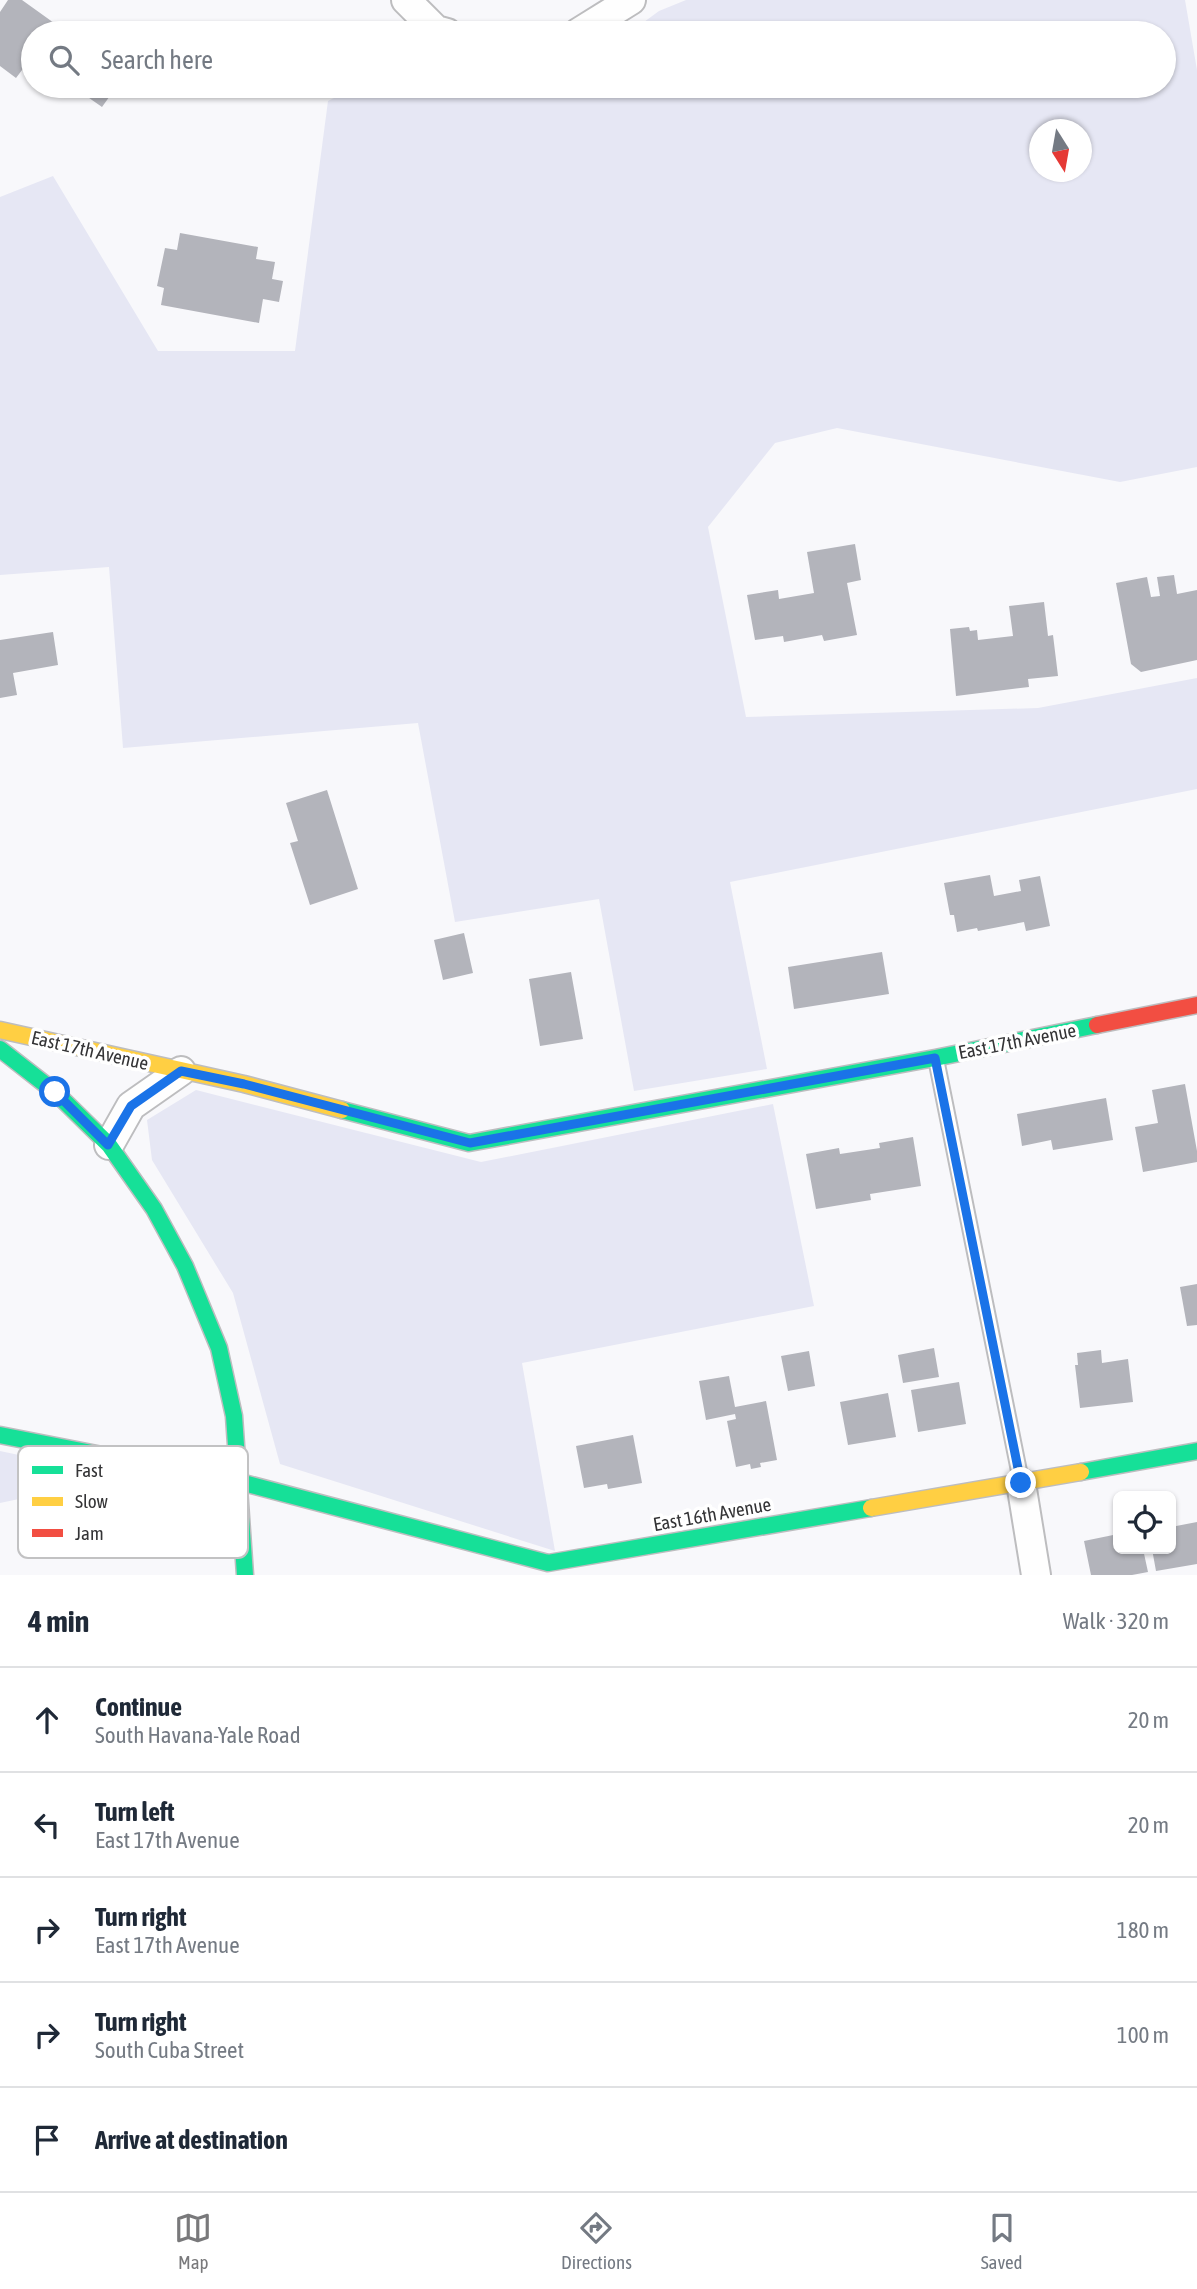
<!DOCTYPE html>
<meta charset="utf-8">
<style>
body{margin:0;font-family:"Asap Condensed",sans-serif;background:#f2f2f3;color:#1f2937}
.controls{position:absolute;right:21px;bottom:21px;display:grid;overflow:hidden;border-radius:10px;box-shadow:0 2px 5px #0004}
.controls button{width:63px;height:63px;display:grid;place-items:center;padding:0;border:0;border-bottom:2px solid #e0e1e3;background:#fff;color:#1f2937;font:35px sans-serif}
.compass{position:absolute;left:1029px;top:119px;width:63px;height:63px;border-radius:50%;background:#fff;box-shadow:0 2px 5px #0004;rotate:169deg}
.stop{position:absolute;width:21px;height:21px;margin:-16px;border:5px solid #1a73e8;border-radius:50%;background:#fff}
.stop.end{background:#1a73e8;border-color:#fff;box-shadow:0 2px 7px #0008}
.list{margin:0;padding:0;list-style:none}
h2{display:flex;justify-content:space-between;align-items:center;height:91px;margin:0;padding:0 28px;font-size:30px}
h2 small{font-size:23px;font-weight:400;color:#747a83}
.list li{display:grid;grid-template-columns:46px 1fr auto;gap:21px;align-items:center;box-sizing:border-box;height:105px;padding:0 28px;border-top:2px solid #e0e1e3}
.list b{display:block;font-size:26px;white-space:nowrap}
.list p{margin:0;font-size:23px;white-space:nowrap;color:#747a83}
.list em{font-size:23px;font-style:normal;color:#747a83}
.icon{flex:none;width:38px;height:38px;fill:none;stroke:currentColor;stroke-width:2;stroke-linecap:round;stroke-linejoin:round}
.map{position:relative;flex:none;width:1197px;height:1575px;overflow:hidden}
.search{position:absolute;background:#fff;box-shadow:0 2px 5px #0004;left:21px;right:21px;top:21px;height:77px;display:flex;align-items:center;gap:18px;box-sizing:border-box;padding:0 24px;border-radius:38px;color:#747a83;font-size:26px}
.sheet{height:616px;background:#fff}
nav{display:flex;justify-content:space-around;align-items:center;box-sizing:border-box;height:98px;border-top:2px solid #e0e1e3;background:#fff;font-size:19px;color:#747a83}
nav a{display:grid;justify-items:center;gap:4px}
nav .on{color:#79797b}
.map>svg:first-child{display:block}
.green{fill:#e6e7f4;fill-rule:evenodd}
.building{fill:#b3b4bb}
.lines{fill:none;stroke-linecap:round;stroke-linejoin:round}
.lane-casing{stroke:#bdbdbf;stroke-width:18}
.street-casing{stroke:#bdbdbf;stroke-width:32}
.fast-casing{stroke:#bdbdbf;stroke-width:19}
.slow-casing{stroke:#bdbdbf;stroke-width:19}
.jam-casing{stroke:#bdbdbf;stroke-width:19}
.lane{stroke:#fefefe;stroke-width:14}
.street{stroke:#fefefe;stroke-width:28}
.fast{stroke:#16e098;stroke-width:16}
.slow{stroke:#ffcf43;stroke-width:16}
.jam{stroke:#f24e42;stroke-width:16}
.route{stroke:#1a73e8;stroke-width:9}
.labels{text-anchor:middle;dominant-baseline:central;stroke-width:7;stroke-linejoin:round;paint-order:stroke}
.street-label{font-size:19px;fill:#343436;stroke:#fff}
.key{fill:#fff;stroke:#c2c2c3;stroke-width:2}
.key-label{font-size:19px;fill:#343436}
</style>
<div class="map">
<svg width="1197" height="1575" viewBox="0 0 1197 1575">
<rect width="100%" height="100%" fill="#f8f8fb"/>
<!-- green -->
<path class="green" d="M686,0H1185L1197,70V467L1120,482L837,428L775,443L708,527L746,717L1038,708L1197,678V789L730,882L767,1069L634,1091L599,899L455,922L418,723L123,748L109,567L0,575V197L53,176L158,351H295L328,101L357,86H461L507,96L536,86H1164V33H629L659,11ZM1040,130H1082V172H1040Z
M196,1090L481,1162L773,1104L814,1306L522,1363L555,1551L280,1464L233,1293L152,1160L147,1120Z
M0,1451L123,1477L0,1503Z"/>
<!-- building -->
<path class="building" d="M8,0H22L68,33H33V72L25,66L16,78L0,66V12Z
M72,86H117L102,107Z
M180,233L258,247L256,259L275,262L272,279L283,281L279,302L263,299L259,323L161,305L164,288L157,286L165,248L177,250Z
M855,544L861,580L847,583L857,635L824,641L822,635L784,642L783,636L755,640L747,595L778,590L779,599L814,593L807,552Z
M1174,575L1177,594L1197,590V660L1141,672L1131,664L1116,583L1147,577L1151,597L1160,596L1157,577Z
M1044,602L1048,636L1053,635L1058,676L1028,679L1029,687L956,696L950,629L969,627L970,631L977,630L978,640L1013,636L1009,606Z
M53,632L58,665L13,673L17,695L0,698V640Z
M327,790L358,889L310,905L290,843L298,841L286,803Z
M990,875L994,896L1021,891L1019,880L1040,876L1050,926L1026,931L1024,922L978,931L977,928L957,932L954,915H950L944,883Z
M464,933L473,973L443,980L434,940Z
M882,952L889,994L794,1009L788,967Z
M571,972L583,1039L540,1046L529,979Z
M1185,1084L1197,1151V1162L1143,1172L1135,1127L1158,1123L1152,1090Z
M1106,1098L1113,1140L1053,1150L1051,1140L1022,1146L1017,1114Z
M913,1137L921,1186L870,1194L871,1200L816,1209L806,1154L839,1148L840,1154L880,1148L879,1143Z
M1197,1284V1325L1187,1326L1180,1287Z
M934,1348L939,1377L903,1383L898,1355Z
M1101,1350L1102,1363L1128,1359L1133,1402L1080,1408L1075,1365H1078L1077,1353Z
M809,1351L815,1386L788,1391L781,1356Z
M729,1376L735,1407L766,1401L777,1460L760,1463L761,1467L751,1469L750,1464L736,1467L727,1421L736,1419L735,1414L706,1420L699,1381Z
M959,1382L966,1424L918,1432L911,1390Z
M888,1393L896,1437L848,1445L840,1402Z
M633,1435L642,1483L608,1489L607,1484L584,1488L576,1446Z
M1197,1522V1564L1156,1571L1152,1549H1171V1527Z
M1118,1534V1549H1143L1148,1572L1132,1575H1091L1084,1541Z"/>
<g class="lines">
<defs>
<path id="lane" d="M936,1059L1021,1481"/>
<path id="street" d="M406,0L436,30L447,33
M578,33L631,0
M109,1145L131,1106L181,1071
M1021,1483L1036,1575"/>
<path id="fast" d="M0,1049L55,1092L109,1145L154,1209L185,1266L219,1348L234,1416L245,1575
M342,1110L469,1143L935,1058L1097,1025
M0,1435L240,1482L548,1563L871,1508
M1081,1472L1197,1451"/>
<path id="slow" d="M0,1030L244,1084L342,1110
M871,1508L1081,1472"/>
<path id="jam" d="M1097,1025L1197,1005"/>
</defs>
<!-- lane casing -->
<use href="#lane" class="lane-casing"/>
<!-- street casing -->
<use href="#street" class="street-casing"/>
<!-- fast casing -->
<use href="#fast" class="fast-casing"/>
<!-- slow casing -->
<use href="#slow" class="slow-casing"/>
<!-- jam casing -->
<use href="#jam" class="jam-casing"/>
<!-- lane -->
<use href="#lane" class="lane"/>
<!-- street -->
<use href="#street" class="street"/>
<!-- fast -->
<use href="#fast" class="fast"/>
<!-- slow -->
<use href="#slow" class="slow"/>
<!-- jam -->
<use href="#jam" class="jam"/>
</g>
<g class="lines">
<!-- route -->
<path class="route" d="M55,1092L108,1145L131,1106L181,1071L244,1084L470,1143L935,1058L1021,1483"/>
</g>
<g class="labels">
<!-- street labels -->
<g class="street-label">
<text transform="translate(1017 1041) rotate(-11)">East 17th Avenue</text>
<text transform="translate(90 1050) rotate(13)">East 17th Avenue</text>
<text transform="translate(712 1514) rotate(-10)">East 16th Avenue</text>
</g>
</g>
<!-- legend -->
<rect x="18" y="1446" width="230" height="112" rx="10" class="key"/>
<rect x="32" y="1466" width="31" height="8" fill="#16e098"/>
<rect x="32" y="1497" width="31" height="9" fill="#ffcf43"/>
<rect x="32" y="1529" width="31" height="8" fill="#f24e42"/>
<g class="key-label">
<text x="75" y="1477">Fast</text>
<text x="75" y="1508">Slow</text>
<text x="75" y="1540">Jam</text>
</g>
</svg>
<div class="controls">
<button><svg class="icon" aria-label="locate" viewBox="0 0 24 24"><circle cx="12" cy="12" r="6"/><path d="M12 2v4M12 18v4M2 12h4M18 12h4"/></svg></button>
</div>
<svg class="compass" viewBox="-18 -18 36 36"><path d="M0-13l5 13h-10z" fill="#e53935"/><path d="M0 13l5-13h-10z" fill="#747a83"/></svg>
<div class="stop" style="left:55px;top:1092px"></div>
<div class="stop end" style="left:1021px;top:1483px"></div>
<div class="search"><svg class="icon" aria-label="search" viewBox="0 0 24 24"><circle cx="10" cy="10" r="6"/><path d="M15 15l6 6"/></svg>Search here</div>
</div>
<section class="sheet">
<h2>4 min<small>Walk · 320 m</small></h2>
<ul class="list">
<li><svg class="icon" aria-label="ahead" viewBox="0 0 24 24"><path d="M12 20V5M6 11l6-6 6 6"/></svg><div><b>Continue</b><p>South Havana-Yale Road</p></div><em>20 m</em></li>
<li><svg class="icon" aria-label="left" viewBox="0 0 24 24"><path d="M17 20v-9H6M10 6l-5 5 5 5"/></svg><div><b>Turn left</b><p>East 17th Avenue</p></div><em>20 m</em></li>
<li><svg class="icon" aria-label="right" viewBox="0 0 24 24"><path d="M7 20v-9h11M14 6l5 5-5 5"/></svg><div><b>Turn right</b><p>East 17th Avenue</p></div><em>180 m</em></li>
<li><svg class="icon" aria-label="right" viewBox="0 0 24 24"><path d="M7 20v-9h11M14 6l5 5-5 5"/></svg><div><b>Turn right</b><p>South Cuba Street</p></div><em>100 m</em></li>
<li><svg class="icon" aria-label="arrive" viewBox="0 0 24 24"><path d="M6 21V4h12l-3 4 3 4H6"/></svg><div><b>Arrive at destination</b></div></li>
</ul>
</section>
<nav>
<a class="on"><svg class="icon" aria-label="map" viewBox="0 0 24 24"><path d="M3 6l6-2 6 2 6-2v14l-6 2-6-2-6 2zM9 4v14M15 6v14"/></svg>Map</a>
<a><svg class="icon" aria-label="directions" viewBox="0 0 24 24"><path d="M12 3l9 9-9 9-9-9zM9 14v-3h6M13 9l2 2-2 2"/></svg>Directions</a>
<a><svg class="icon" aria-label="saved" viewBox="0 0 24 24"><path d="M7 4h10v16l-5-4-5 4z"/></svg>Saved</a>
</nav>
